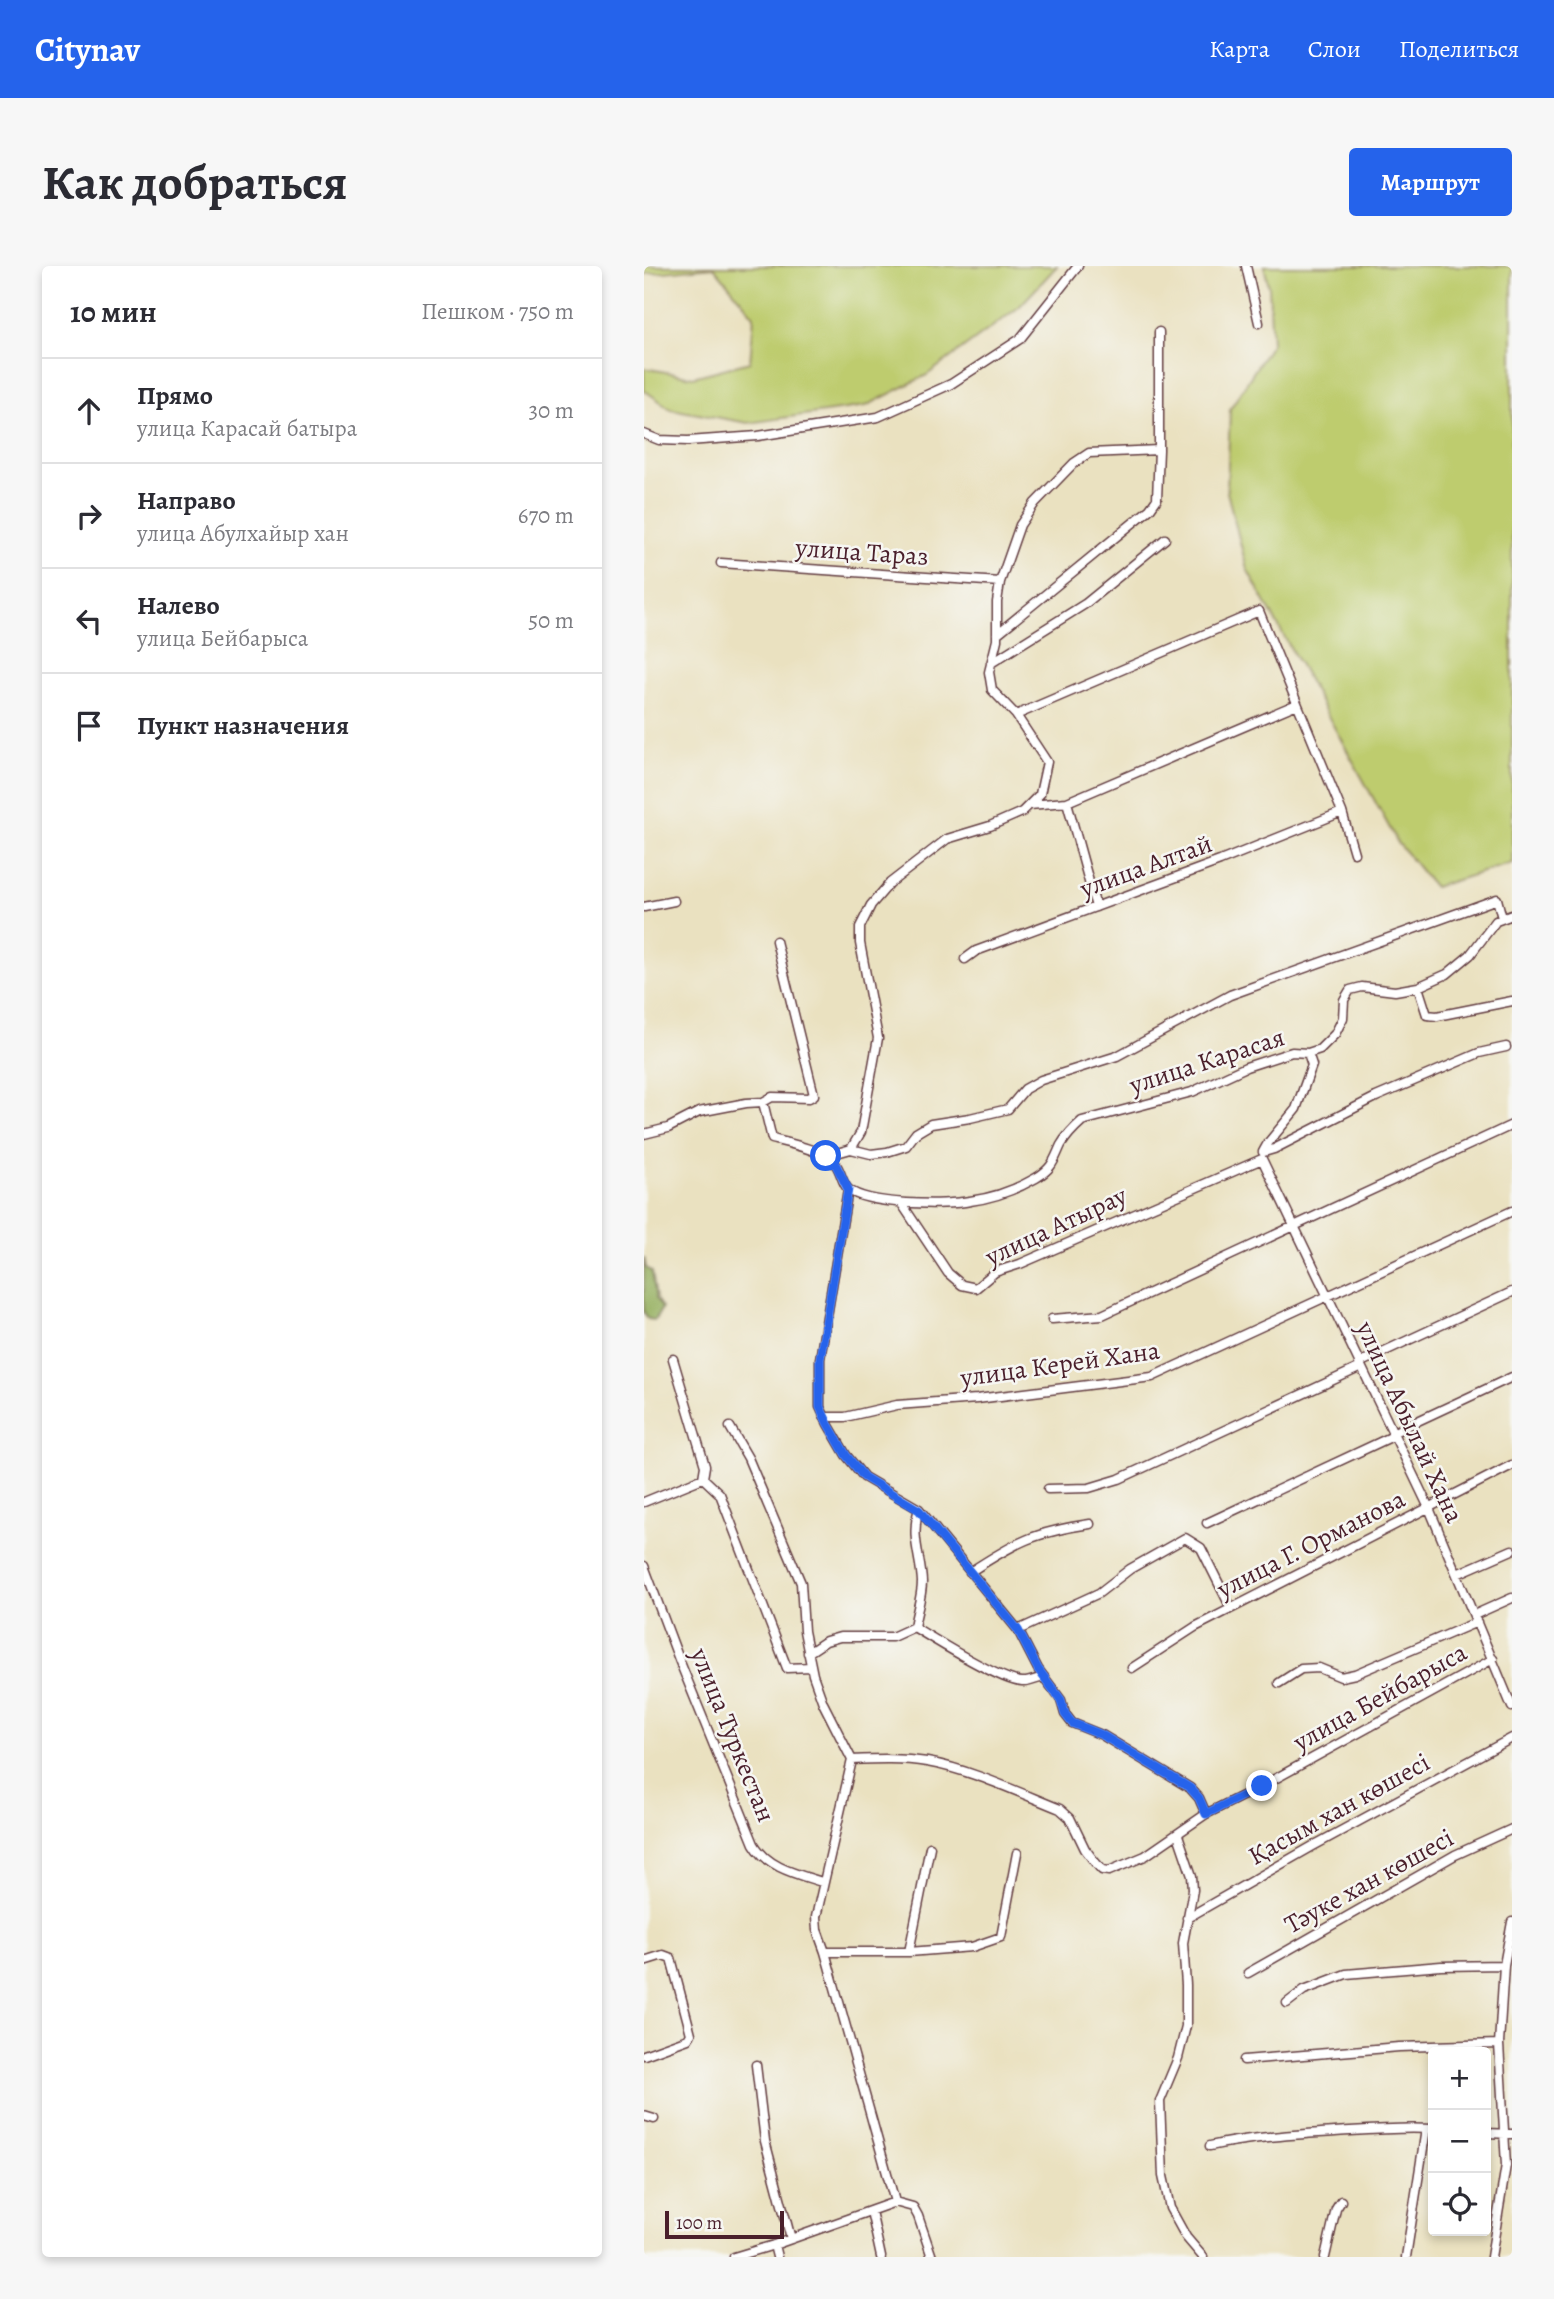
<!DOCTYPE html>
<html lang="ru">
<meta charset="utf-8">
<style>
body{margin:0;font-family:Alegreya,serif;background:#f7f7f7;color:#2b2b33}
.controls{position:absolute;right:21px;bottom:21px;display:grid;overflow:hidden;border-radius:7px;box-shadow:0 4px 10px #0003}
.controls button{width:63px;height:63px;display:grid;place-items:center;padding:0;border:0;border-bottom:2px solid #e1e1e2;background:#fff;color:#2b2b33;font:35px sans-serif}
.scale{position:absolute;left:21px;bottom:18px;width:119px;box-sizing:border-box;padding-left:7px;border:4px solid #4a1f2b;border-top:0;font-size:19px;line-height:24px;white-space:nowrap;color:#4a1f2b;-webkit-text-stroke:5px #f6f6f2;paint-order:stroke}
.stop{position:absolute;width:21px;height:21px;margin:-16px;border:5px solid #2563eb;border-radius:50%;background:#fff}
.stop.end{background:#2563eb;border-color:#fff;box-shadow:0 2px 7px #0008}
.list{margin:0;padding:0;list-style:none}
h2{display:flex;justify-content:space-between;align-items:center;height:91px;margin:0;padding:0 28px;font-size:30px}
h2 small{font-size:23px;font-weight:400;color:#7c7c81}
.list li{display:grid;grid-template-columns:46px 1fr auto;gap:21px;align-items:center;box-sizing:border-box;height:105px;padding:0 28px;border-top:2px solid #e1e1e2}
.list b{display:block;font-size:26px;white-space:nowrap}
.list p{margin:0;font-size:23px;white-space:nowrap;color:#7c7c81}
.list em{font-size:23px;font-style:normal;color:#7c7c81}
.icon{flex:none;width:38px;height:38px;fill:none;stroke:currentColor;stroke-width:2;stroke-linecap:round;stroke-linejoin:round}
.map{position:relative;flex:none;width:868px;height:1991px;overflow:hidden;border-radius:7px}
header{display:flex;align-items:center;gap:42px;box-sizing:border-box;height:98px;padding:0 35px;background:#2563eb;color:#fff}
header strong{font-size:33px}
nav{display:flex;gap:38px;margin-inline-start:auto;font-size:24px}
.intro{display:flex;align-items:center;justify-content:space-between;box-sizing:border-box;height:168px;padding:0 42px}
h1{margin:0;font-size:49px}
.button{padding:18px 32px;border-radius:7px;background:#2563eb;color:#fff;font-size:24px;font-weight:700}
main{display:flex;gap:42px;padding:0 42px}
aside{flex:1;background:#fff;border-radius:7px;box-shadow:0 4px 10px #0003}
.map>svg:first-child{display:block}
.green{fill:#becc6e;stroke:#84764c;stroke-width:2}
.forest{fill:#96b061;stroke:#706846;stroke-width:2}
.lines{fill:none;stroke-linecap:round;stroke-linejoin:round}
.minor-casing{stroke:#623c41;stroke-width:11}
.minor{stroke:#fff;stroke-width:8}
.route{stroke:#2563eb;stroke-width:9}
.labels{text-anchor:middle;dominant-baseline:central;stroke-width:5;stroke-linejoin:round;paint-order:stroke}
.street-label{font-size:26px;fill:#4a1f2b;stroke:#f6f6f2}
</style>
<header>
<strong>Citynav</strong>
<nav><a>Карта</a><a>Слои</a><a>Поделиться</a></nav>
</header>
<div class="intro"><h1>Как добраться</h1><a class="button">Маршрут</a></div>
<main>
<aside>
<h2>10 мин<small>Пешком · 750 m</small></h2>
<ul class="list">
<li><svg class="icon" aria-label="ahead" viewBox="0 0 24 24"><path d="M12 20V5M6 11l6-6 6 6"/></svg><div><b>Прямо</b><p>улица Карасай батыра</p></div><em>30 m</em></li>
<li><svg class="icon" aria-label="right" viewBox="0 0 24 24"><path d="M7 20v-9h11M14 6l5 5-5 5"/></svg><div><b>Направо</b><p>улица Абулхайыр хан</p></div><em>670 m</em></li>
<li><svg class="icon" aria-label="left" viewBox="0 0 24 24"><path d="M17 20v-9H6M10 6l-5 5 5 5"/></svg><div><b>Налево</b><p>улица Бейбарыса</p></div><em>50 m</em></li>
<li><svg class="icon" aria-label="arrive" viewBox="0 0 24 24"><path d="M6 21V4h12l-3 4 3 4H6"/></svg><div><b>Пункт назначения</b></div></li>
</ul>
</aside>
<div class="map">
<svg width="868" height="1991" viewBox="0 0 868 1991">
<rect width="100%" height="100%" fill="#f6f6f2"/>
<filter id="ink" filterUnits="userSpaceOnUse"><feTurbulence type="fractalNoise" baseFrequency=".0143" numOctaves="2"/><feDisplacementMap in="SourceGraphic" scale="14" xChannelSelector="R" yChannelSelector="G"/><feConvolveMatrix kernelMatrix="1 2 1 2 8 2 1 2 1" color-interpolation-filters="sRGB"/></filter>
<filter id="wash" filterUnits="userSpaceOnUse"><feTurbulence type="fractalNoise" baseFrequency=".00686" numOctaves="4" result="noise"/><feDisplacementMap in="SourceGraphic" scale="28" xChannelSelector="R" yChannelSelector="G"/><feGaussianBlur stdDeviation="1.57" result="paint"/><feColorMatrix in="noise" values="0 0 0 0 0 0 0 0 0 0 0 0 0 0 0 0 0 1.4 0 .05"/><feComposite in="paint" operator="in"/></filter>
<g filter="url(#wash)">
<rect width="100%" height="100%" fill="#eae1c0"/>
<!-- green -->
<path class="green" d="M0,0H413L375,41L283,109L222,140L104,157L27,143L0,124V102L49,111L106,96L110,50L70,1L0,8Z
M620,0H868V597L790,621L754,577L603,303L583,226L586,143L628,77L625,21Z"/>
<!-- forest -->
<path class="forest" d="M0,991L2,1002L8,1006L12,1033L18,1042L11,1054L4,1053L0,1046Z"/>
</g>
<g filter="url(#ink)">
<g class="lines">
<defs>
<path id="minor" d="M602,0L615,57
M0,168L15,174L44,175L114,170L234,151L307,118L376,73L434,0
M77,297L356,316
M353,368L506,243L513,233L515,184
M347,397L441,338L521,273
M372,449L615,345L698,546L710,587
M423,536L452,641
M385,539L423,536L653,438
M0,641L30,635
M321,693L332,685L576,595L698,546
M774,721L783,749L793,750L868,735
M119,836L128,873C144,877 183,885 192,899C197,905 198,917 204,923C222,939 302,940 326,935C348,932 373,923 392,912C409,902 410,894 417,879C423,869 430,862 438,855L548,826L602,801L648,786L664,787L676,783L691,768L699,752L700,734L706,724L718,721L751,725L774,721L803,708L826,689L852,655L868,649
M0,868L24,862L55,846L102,837L119,836L128,831L165,832L170,829L132,675
M207,883L227,888L243,886L262,880L272,867L287,858L326,852L364,843L381,823L397,814L473,790L586,729L853,633L858,652
M619,886L624,877L652,843L668,799L664,787
M620,886L630,883L732,831L835,787L862,781
M182,890L207,883L217,866L234,772L216,677V661L227,639L246,617L303,573L346,560L378,546L396,528L403,496L372,449L348,424L345,406L353,374V336L356,316L376,259L391,237L430,197L445,187L515,184V66
M618,893L785,1242L868,1441
M204,923L176,1093V1141L184,1158L202,1189L220,1211L275,1243L374,1364L394,1403L417,1434L421,1448L428,1457L458,1469L546,1522L555,1532L562,1548
M258,938L304,1007L318,1019L332,1022L351,1006L376,998L618,893
M408,1053L458,1049L868,859
M29,1093L61,1200L59,1212
M715,1097L868,1026
M181,1151H201L253,1139L333,1133L508,1111L868,945
M86,1161L104,1192L157,1317L160,1365L169,1409L179,1437L208,1494L172,1651L173,1664L181,1686L251,1936
M748,1167L868,1111
M404,1223L445,1222L475,1213L717,1101
M0,1236L59,1212L76,1228L143,1402L167,1401
M275,1243C266,1270 277,1291 278,1316C278,1331 272,1347 270,1361C291,1374 357,1415 378,1416C385,1417 393,1412 400,1411
M563,1257L749,1170
M0,1300L36,1396L110,1578C124,1602 153,1608 178,1616
M326,1306C372,1276 391,1266 446,1258
M813,1308L868,1284
M830,1349L868,1332
M374,1364L455,1327L486,1303L541,1272L557,1282L587,1342
M164,1387L182,1375L196,1371H248L270,1361
M488,1402L551,1361L868,1199
M635,1417L657,1403L675,1402L697,1411L711,1408L833,1356
M208,1494C233,1493 258,1492 283,1496C325,1503 376,1527 416,1543L426,1552L441,1583L450,1595L458,1604L465,1605L501,1590L562,1548L618,1520L849,1393
M534,1569L548,1610L549,1624L539,1677L542,1719V1760L534,1792L516,1835L519,1910L526,1942L542,1971L559,1991
M543,1652L669,1580L868,1472
M181,1686H265L328,1681L357,1671L373,1587
M265,1686L286,1581
M0,1695L19,1689L27,1692L47,1768L44,1773L0,1789
M604,1707L811,1589L868,1563
M643,1737L660,1724L702,1708L797,1700L860,1699
M600,1794L755,1781L855,1778
M112,1799L121,1875L147,1973
M0,1850L10,1853
M842,1867L868,1868
M566,1880C606,1871 649,1869 691,1866C723,1864 756,1861 789,1863
M227,1945L237,1991
M130,1979L133,1991
M90,1991L130,1979L251,1936L269,1941L274,1950L288,1991
M681,1991L692,1943L697,1935
M762,1991L782,1863
M847,1991L862,1899L855,1778L860,1699L868,1656"/>
</defs>
<!-- minor casing -->
<use href="#minor" class="minor-casing"/>
<!-- minor -->
<use href="#minor" class="minor"/>
</g>
</g>
<g class="lines" filter="url(#ink)">
<!-- route -->
<path class="route" d="M182,890L191,897L204,923L176,1093V1141L184,1158L202,1189L220,1211L275,1244L374,1364L394,1403L417,1434L421,1448L428,1457L458,1469L546,1522L555,1532L562,1548L618,1520"/>
</g>
<g class="labels">
<!-- street labels -->
<g class="street-label">
<text transform="translate(218 286) rotate(4)">улица Тараз</text>
<text transform="translate(502 600) rotate(-20)">улица Алтай</text>
<text transform="translate(563 795) rotate(-18)">улица Карасая</text>
<text transform="translate(412 960) rotate(-25)">улица Атырау</text>
<text transform="translate(416 1098) rotate(-8)">улица Керей Хана</text>
<text transform="translate(766 1156) rotate(65)">улица Абылай Хана</text>
<text transform="translate(667 1278) rotate(-27)">улица Г. Орманова</text>
<text transform="translate(736 1431) rotate(-29)">улица Бейбарыса</text>
<text transform="translate(89 1469) rotate(68)">улица Туркестан</text>
<text transform="translate(695 1543) rotate(-29)">Қасым хан көшесі</text>
<text transform="translate(725 1615) rotate(-29)">Тәуке хан көшесі</text>
</g>
</g>
</svg>
<div class="controls">
<button>+</button>
<button>−</button>
<button><svg class="icon" aria-label="locate" viewBox="0 0 24 24"><circle cx="12" cy="12" r="6"/><path d="M12 2v4M12 18v4M2 12h4M18 12h4"/></svg></button>
</div>
<div class="scale">100 m</div>
<div class="stop" style="left:182px;top:890px"></div>
<div class="stop end" style="left:618px;top:1520px"></div>
</div>
</main>
